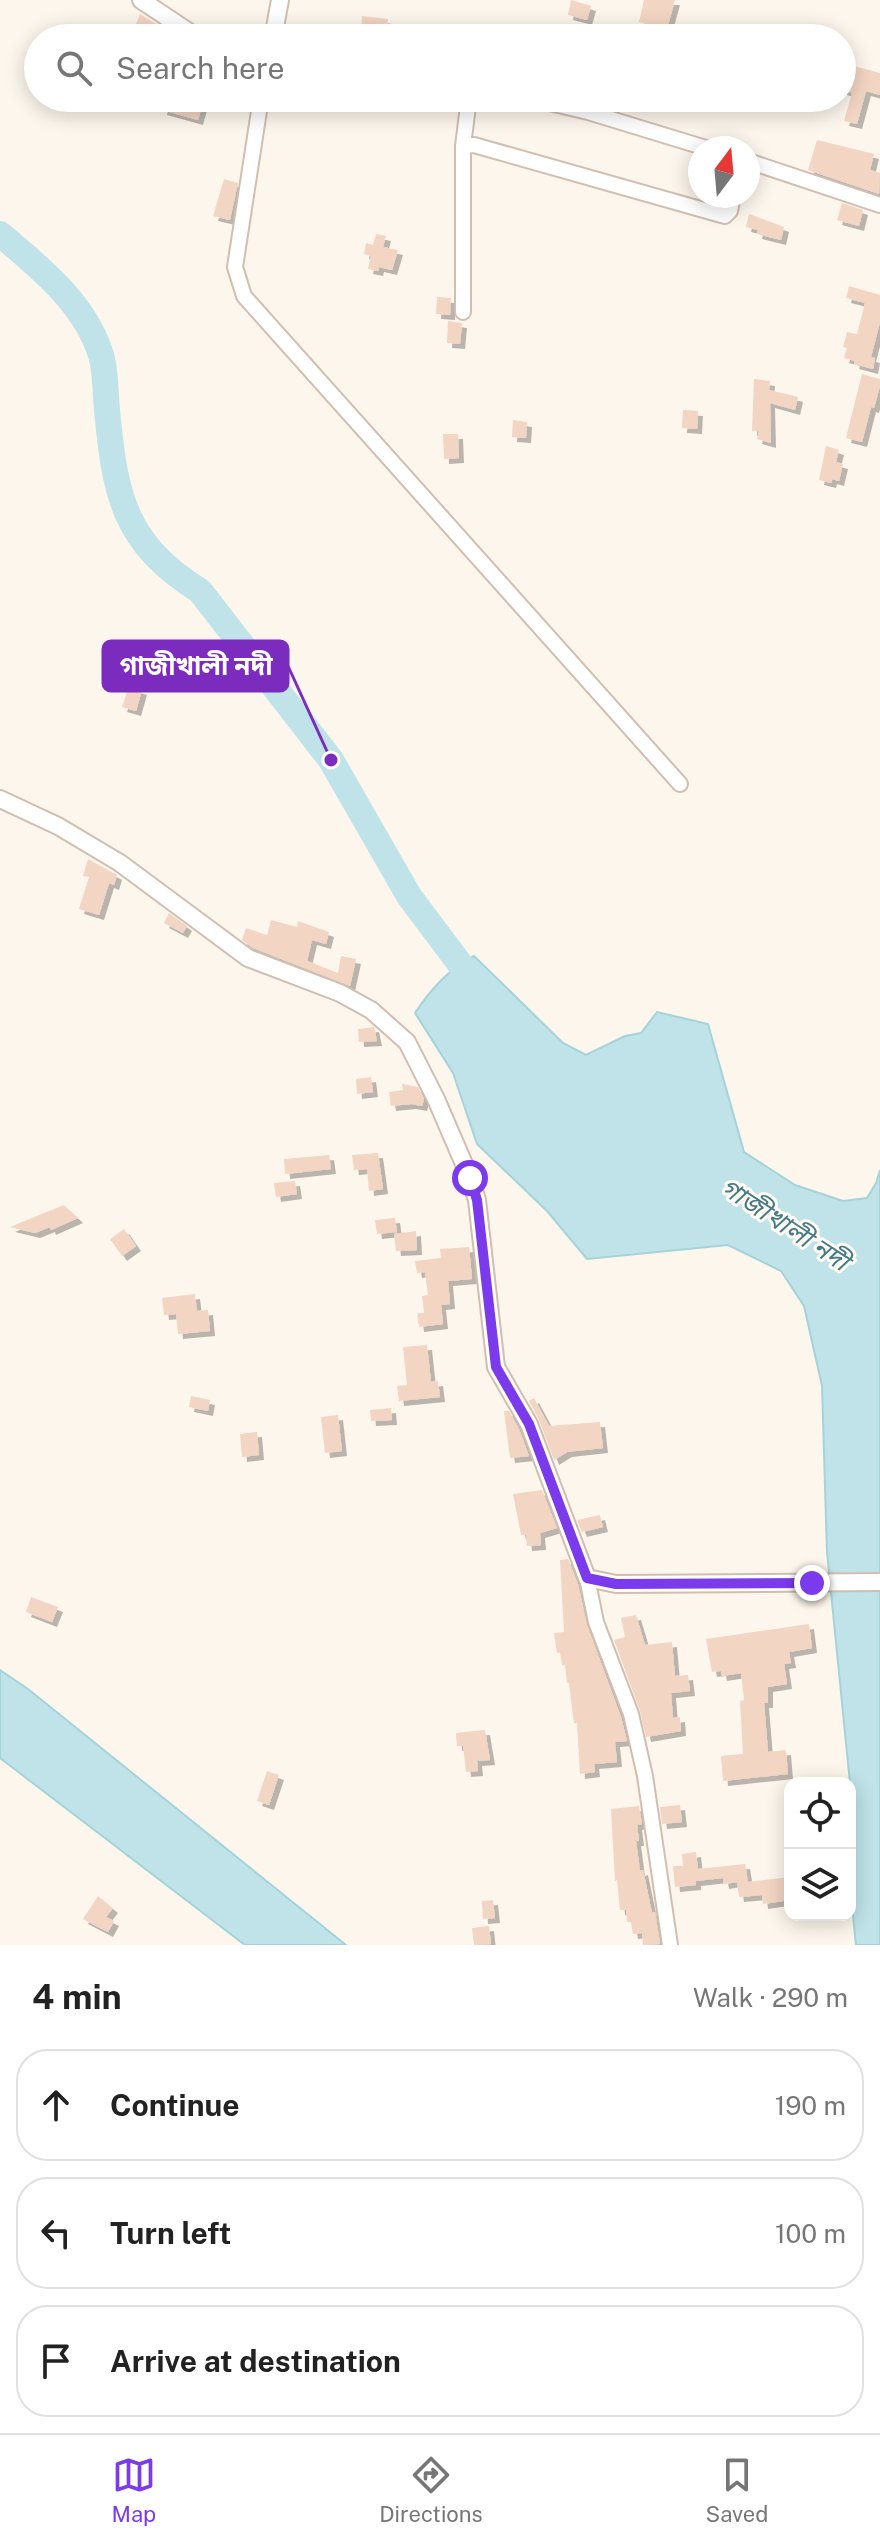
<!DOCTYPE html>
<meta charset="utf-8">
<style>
body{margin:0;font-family:"Public Sans","Noto Sans Bengali",sans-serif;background:#f6f6f6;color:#222}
.controls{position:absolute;right:24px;bottom:24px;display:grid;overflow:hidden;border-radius:16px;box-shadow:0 4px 20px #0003}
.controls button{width:72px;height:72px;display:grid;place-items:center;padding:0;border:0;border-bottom:2px solid #e0e0e0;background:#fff;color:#222;font:40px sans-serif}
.compass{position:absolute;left:688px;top:136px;width:72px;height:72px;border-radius:50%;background:#fff;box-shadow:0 4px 20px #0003;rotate:16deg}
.stop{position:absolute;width:24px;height:24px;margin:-18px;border:6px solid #7c3aed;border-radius:50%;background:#fff}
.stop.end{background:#7c3aed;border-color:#fff;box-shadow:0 2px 8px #0008}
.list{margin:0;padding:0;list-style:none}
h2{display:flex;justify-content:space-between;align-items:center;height:104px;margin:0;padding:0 32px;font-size:34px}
h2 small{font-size:26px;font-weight:400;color:#767676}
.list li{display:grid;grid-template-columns:52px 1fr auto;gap:24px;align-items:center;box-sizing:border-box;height:112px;margin:0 16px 16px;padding:0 16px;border:2px solid #e0e0e0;border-radius:32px}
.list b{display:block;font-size:30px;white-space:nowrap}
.list em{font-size:26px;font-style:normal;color:#767676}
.icon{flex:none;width:44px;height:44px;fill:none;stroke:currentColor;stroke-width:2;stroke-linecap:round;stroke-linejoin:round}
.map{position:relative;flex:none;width:880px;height:1945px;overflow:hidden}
.search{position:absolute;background:#fff;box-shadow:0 4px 20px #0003;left:24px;right:24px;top:24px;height:88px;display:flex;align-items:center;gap:20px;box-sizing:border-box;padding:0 28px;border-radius:44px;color:#767676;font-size:30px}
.sheet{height:488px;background:#fff}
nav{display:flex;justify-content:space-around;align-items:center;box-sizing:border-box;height:112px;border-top:2px solid #e0e0e0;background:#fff;font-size:22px;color:#767676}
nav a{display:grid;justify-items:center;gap:4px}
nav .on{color:#7c3aed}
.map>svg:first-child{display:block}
.water{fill:#bfe3e8;stroke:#a5d3da;stroke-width:2}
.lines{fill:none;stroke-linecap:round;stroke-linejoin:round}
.river{stroke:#bfe3e8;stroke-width:26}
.building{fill:#f3d5c3;filter:url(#shadow)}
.minor-casing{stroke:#d1beb0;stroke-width:18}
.tertiary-casing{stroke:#d1beb0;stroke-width:20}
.minor{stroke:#fff;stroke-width:14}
.tertiary{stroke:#fff;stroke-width:16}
.route{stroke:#7c3aed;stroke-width:10}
.labels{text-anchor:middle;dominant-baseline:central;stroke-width:6;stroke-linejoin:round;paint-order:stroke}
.water-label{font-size:26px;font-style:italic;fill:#437c86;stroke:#fffaf3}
.leader{fill:none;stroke:#7b2cbf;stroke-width:3}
.callout-dot{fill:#7b2cbf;stroke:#fffaf3;stroke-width:3}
.callout{fill:#7b2cbf;stroke:#7b2cbf;stroke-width:3}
.callout-label{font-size:26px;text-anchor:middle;font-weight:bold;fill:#fff}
</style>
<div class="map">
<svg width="880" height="1945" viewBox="0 0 880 1945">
<defs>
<filter id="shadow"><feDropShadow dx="5" dy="5" stdDeviation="0" flood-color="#0004"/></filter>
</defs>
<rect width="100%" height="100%" fill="#fdf6ec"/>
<!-- water -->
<path class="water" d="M474,956L563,1043L586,1055L625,1036L641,1033L657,1012L708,1024L744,1152L795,1185L843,1201L867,1198L876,1183L880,1170V1945H856L851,1896L850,1783L827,1552L822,1386L804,1306L781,1271L728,1245L587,1259L547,1211L477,1144L453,1073L415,1013C431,989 448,970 474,956Z
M0,1670L28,1689L346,1945H245L0,1758Z"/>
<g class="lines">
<!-- river -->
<path class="river" d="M0,234C39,267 85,303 101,355C106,371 105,392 107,410C115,494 123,543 200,591L331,760L409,896L460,964L477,995"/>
</g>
<!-- building -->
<path class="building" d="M571,0L591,6L587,20L568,15Z
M644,0H675L667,29L639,22Z
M140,14L173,35L172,38H134L137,30L134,29Z
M362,16L388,19L386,35L361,33Z
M842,63L880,73V95L866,91L857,124L844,121L852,93L842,90Z
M165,98H204L198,120L162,110Z
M817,140L874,154L870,170L880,173L879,194L808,170Z
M224,179L238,183L230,220L213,216Z
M842,203L863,210L859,226L837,220Z
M749,214L784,227L781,240L757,234L758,230L746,227Z
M376,234L386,236L383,247L398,250L392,270L379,267L378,271L368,269L371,256L364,254L366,243L373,245Z
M849,286L880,295V322L871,357L875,358L873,369L854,364L855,361L844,358L847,348L843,347L847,332L857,334L865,303L846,298Z
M437,297L451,298L450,315L436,314Z
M448,321L462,323L460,344L447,343Z
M862,374L880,379V386L874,408L871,407L862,442L846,438Z
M754,379L770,381L769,390L798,397L795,410L770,403L771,443L757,439L759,431H752Z
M683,410L698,411L697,429L682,428Z
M513,420L527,422L526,438L512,437Z
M443,434H458L459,458L444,459Z
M826,446L839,450L836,462L843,464L839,481L832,479L831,483L819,480Z
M129,686L142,690L136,711L122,707Z
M88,859L117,875L114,885L109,883L99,915L79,909L89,877L83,876Z
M169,913L187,926L183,933L164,923Z
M271,920L297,927L298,921L329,932L326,944L312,940L307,961L338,973L341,956L356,959L350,986L253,948L242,940L246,928L267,935Z
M374,1027L377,1041L359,1042L358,1029Z
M371,1077L373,1092L357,1094L356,1079Z
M402,1084L418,1087L424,1099L422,1106L411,1104L391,1106L389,1092L403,1090Z
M378,1153L383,1189L369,1191L367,1169L354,1170L352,1155Z
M329,1155L331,1169L285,1174L284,1159Z
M295,1181L297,1194L276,1197L274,1183Z
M64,1205L78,1218L51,1230L50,1227L35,1233L10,1227Z
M395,1218L397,1232L377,1234L375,1220Z
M124,1229L136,1246L122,1256L110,1239Z
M416,1231L417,1250L396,1251L394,1234Z
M469,1247L472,1279L448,1281L450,1304L441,1305L443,1324L419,1327L417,1313H424L422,1296L428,1295L425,1272L417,1273L415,1261L441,1258L440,1249Z
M195,1294L197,1311L208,1310L210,1331L178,1334L176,1314L164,1315L162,1298Z
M427,1345L431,1382L438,1381L440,1397L399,1401L397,1386L407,1385L403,1347Z
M191,1396L210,1400L208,1411L189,1407Z
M534,1398L549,1426L600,1422L603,1448L567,1452L554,1460L539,1420L529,1401Z
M391,1408L392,1420L371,1421L370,1410Z
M504,1411H509L519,1429L529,1456L510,1458Z
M338,1415L342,1451L325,1453L321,1417Z
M257,1432L259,1455L242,1457L240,1434Z
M542,1490L557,1528L540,1533L541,1545L527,1546L526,1535H521L513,1494Z
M600,1515L603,1527L582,1532L577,1520Z
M568,1559L578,1584L587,1625L621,1717L627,1741L615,1742L617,1762L594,1764L595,1772L580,1774L577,1723H574L569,1683H567L565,1665H562L560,1653H557L554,1633L564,1632L560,1560Z
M31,1597L58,1607L52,1622L26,1612Z
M636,1615L645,1645L672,1642L675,1676L688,1675L690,1691L671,1693L673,1718L680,1717L681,1731L646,1737L640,1711L614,1640L625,1637L621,1618Z
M809,1624L812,1648L789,1652L791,1663L784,1664L787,1684L768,1687V1703H764L768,1752L786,1750L788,1774L723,1781L721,1756L743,1754L740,1701L744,1700L741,1673L722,1676L721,1671L712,1672L706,1639Z
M485,1730L490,1760L477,1761L478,1771L466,1772L463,1746H457L456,1733Z
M267,1771L279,1775L269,1805L257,1801Z
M680,1805L682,1822L662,1824L660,1807Z
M639,1806L642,1824L637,1825L639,1841H636L640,1871L643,1870L652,1913L655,1912L660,1944L643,1945L642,1933L633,1934L631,1922H627L626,1910H620L617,1880L615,1881L611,1809Z
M696,1852L698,1869L745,1864L748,1882L790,1877V1900L763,1904L762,1895L739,1897L737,1882L724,1884L723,1878L696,1881V1885L675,1887L673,1866H683L682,1854Z
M98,1896L113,1908L106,1917L114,1921L108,1932L83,1919Z
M493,1900L495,1918L483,1919L482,1901Z
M489,1926L491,1944L474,1945L472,1928Z"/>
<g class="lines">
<defs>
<path id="minor" d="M261,98L235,267L244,296L680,784
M528,98L588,112L706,148
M463,146L469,98
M748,161L880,205
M463,312V146L474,145L725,216L730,211L733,196
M587,1578L596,1622L631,1714L645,1776L670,1945"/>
<path id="tertiary" d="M141,0L198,38
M273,38L280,0
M0,799L58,826L120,863L248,958L340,993L371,1010L407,1042L436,1099L470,1178L477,1200L496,1367L529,1424L587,1578L616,1584L880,1582"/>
</defs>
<!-- minor casing -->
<use href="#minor" class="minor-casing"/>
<!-- tertiary casing -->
<use href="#tertiary" class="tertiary-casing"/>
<!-- minor -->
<use href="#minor" class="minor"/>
<!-- tertiary -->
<use href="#tertiary" class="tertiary"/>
</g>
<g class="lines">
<!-- route -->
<path class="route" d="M470,1178L477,1200L496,1367L529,1424L587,1578L616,1584L812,1583"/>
</g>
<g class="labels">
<!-- water labels -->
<g class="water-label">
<text transform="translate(785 1224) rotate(33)">গাজীখালী নদী</text>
</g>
</g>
<!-- callouts -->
<path class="leader" d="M331 760L288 666"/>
<circle class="callout-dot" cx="331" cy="760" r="8"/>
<rect class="callout" x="103" y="641" width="185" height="50" rx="8"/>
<g class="callout-label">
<text x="196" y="675">গাজীখালী নদী</text>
</g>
</svg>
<div class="controls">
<button><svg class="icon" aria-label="locate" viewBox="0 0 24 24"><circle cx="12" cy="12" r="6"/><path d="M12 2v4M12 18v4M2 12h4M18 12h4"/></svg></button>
<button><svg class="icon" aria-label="layers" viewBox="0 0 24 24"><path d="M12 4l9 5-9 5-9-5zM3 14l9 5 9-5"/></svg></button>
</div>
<svg class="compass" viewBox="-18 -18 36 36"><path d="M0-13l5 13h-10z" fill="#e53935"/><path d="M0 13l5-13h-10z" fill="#767676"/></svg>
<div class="stop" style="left:470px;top:1178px"></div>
<div class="stop end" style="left:812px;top:1583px"></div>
<div class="search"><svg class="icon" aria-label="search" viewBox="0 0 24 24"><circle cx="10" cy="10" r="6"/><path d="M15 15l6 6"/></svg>Search here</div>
</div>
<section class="sheet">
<h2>4 min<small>Walk · 290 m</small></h2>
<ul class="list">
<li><svg class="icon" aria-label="ahead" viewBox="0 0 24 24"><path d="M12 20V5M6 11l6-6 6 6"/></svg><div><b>Continue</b></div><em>190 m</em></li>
<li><svg class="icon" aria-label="left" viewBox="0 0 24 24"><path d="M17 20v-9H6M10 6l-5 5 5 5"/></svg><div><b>Turn left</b></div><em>100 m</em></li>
<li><svg class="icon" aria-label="arrive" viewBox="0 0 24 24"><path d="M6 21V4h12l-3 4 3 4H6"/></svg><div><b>Arrive at destination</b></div></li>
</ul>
</section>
<nav>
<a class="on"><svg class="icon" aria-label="map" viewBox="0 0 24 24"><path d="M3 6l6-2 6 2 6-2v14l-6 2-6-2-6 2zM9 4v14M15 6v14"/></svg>Map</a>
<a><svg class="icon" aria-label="directions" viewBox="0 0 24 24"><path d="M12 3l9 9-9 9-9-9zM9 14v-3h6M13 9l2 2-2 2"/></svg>Directions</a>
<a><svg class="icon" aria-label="saved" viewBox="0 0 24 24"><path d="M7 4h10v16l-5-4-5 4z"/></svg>Saved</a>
</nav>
